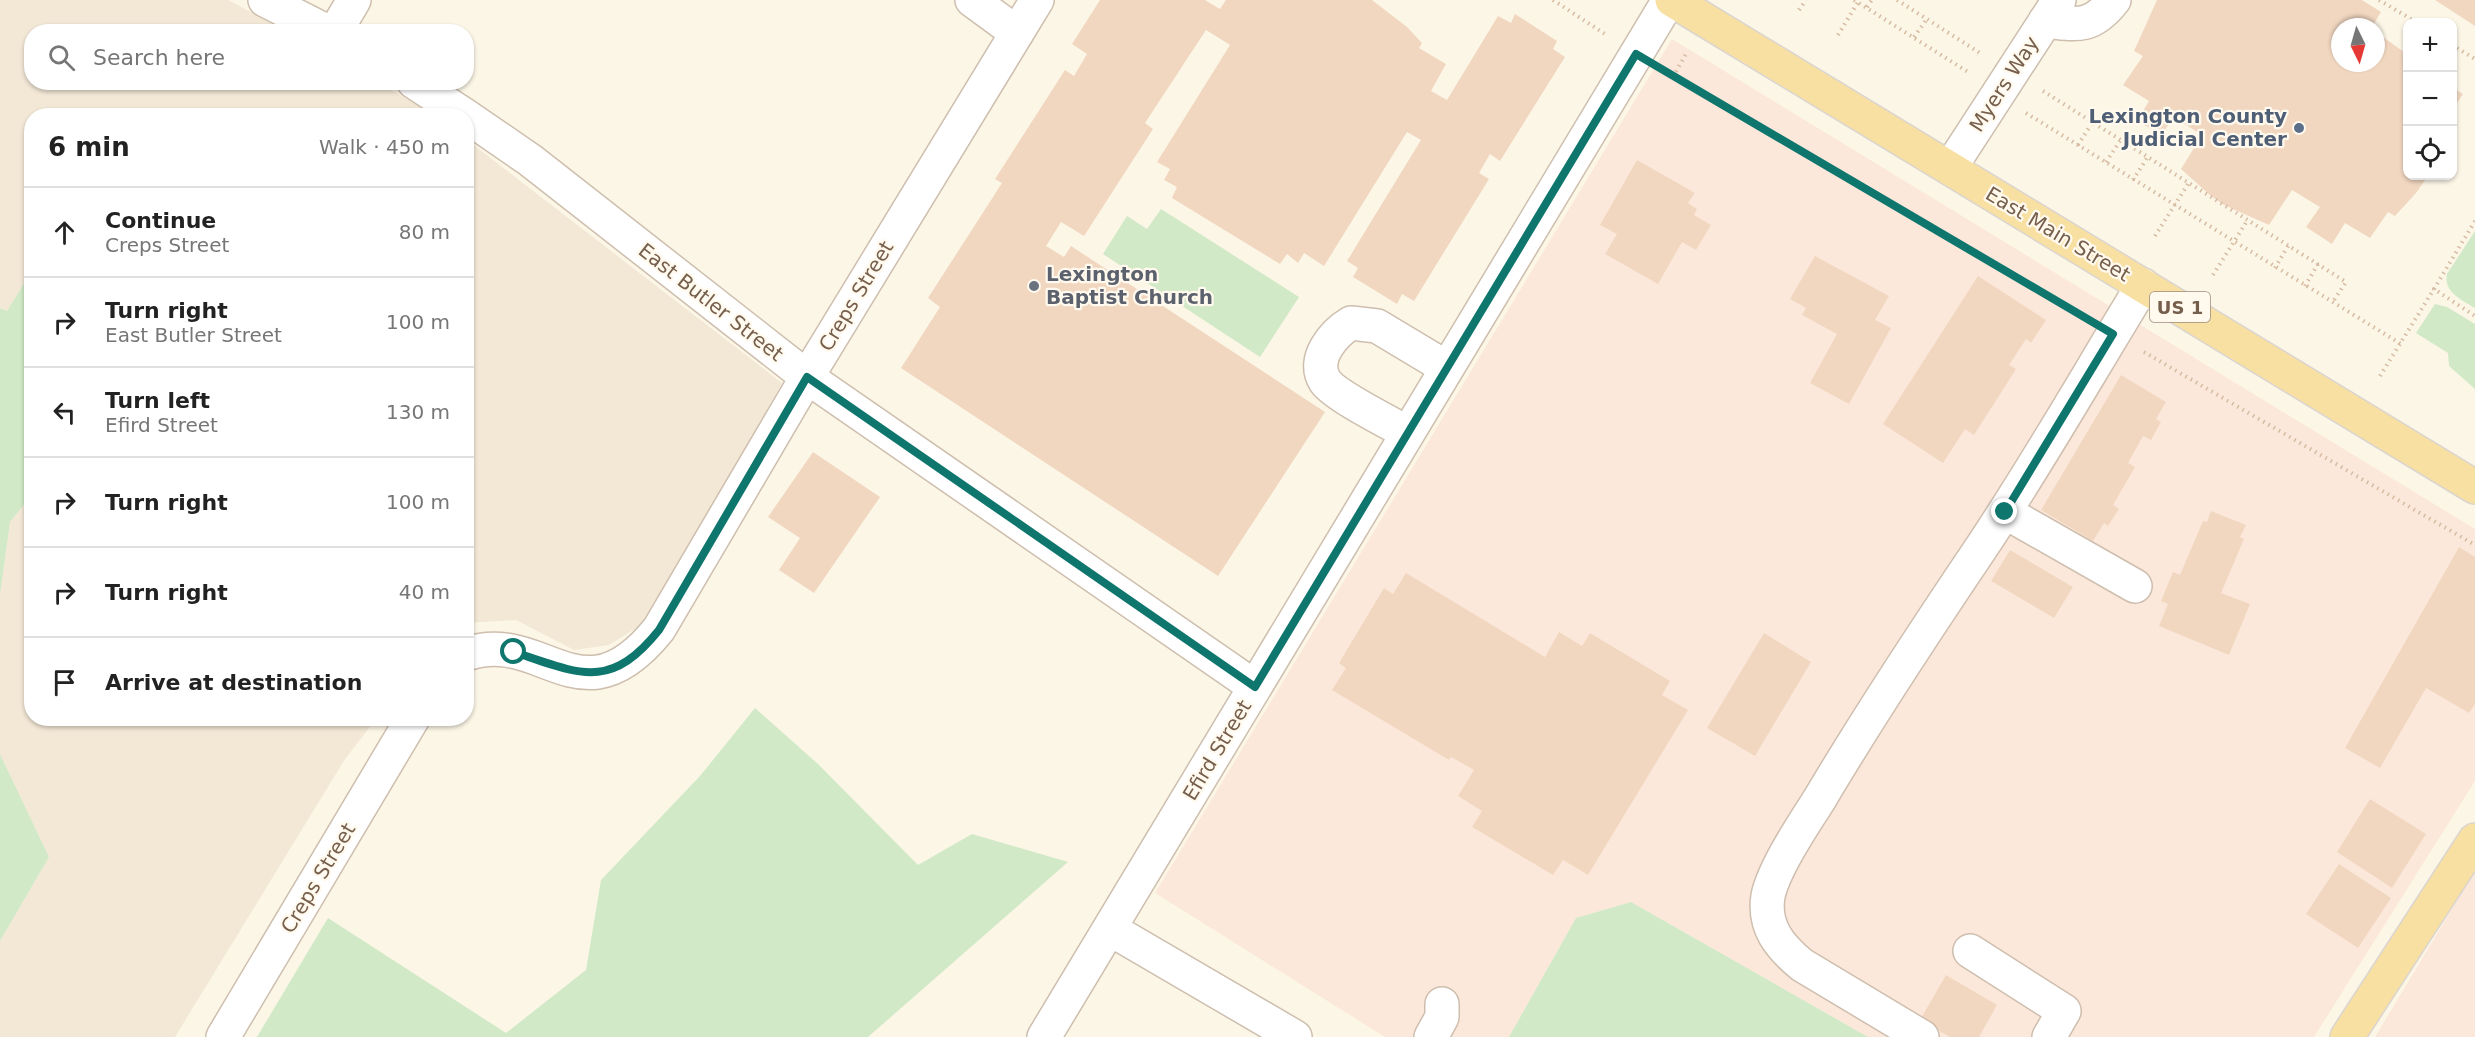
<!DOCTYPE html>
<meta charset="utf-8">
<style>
body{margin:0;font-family:"DejaVu Sans",sans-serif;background:#f6f6f6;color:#222}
.controls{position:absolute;right:18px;top:18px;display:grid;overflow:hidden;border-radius:12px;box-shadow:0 2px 4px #0004}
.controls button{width:54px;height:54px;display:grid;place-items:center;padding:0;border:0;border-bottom:2px solid #e0e0e0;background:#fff;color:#222;font:30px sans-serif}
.compass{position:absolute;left:2331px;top:18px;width:54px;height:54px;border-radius:50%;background:#fff;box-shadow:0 2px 4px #0004;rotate:175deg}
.stop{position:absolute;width:18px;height:18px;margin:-14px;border:4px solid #0f766e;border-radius:50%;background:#fff}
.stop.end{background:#0f766e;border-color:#fff;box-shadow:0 2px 6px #0008}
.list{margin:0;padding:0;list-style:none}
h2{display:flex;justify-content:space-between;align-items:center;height:78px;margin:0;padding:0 24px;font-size:26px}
h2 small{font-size:20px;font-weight:400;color:#767676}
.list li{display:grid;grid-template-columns:39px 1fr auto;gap:18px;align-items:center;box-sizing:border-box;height:90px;padding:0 24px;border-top:2px solid #e0e0e0}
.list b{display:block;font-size:22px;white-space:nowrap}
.list p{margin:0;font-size:20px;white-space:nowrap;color:#767676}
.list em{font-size:20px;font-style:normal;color:#767676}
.icon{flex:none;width:33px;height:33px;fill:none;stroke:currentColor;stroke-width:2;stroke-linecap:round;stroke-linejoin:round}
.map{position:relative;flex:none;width:2475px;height:1037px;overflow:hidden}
.search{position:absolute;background:#fff;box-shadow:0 2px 4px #0004;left:24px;top:24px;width:450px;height:66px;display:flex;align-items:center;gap:15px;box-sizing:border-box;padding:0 21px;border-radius:24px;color:#767676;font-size:22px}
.panel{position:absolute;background:#fff;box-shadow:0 2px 4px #0004;left:24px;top:108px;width:450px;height:618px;border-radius:24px}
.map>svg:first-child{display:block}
.residential{fill:#f3e8d6}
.commercial{fill:#fce8db}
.green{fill:#d1e9c6}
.building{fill:#f1d7c0}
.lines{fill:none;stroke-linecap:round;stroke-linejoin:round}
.minor-casing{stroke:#cebeae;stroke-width:36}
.major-casing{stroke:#dbd5d0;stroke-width:36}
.path{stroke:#d6bba2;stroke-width:4;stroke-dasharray:1.5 4.5;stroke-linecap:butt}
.minor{stroke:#fff;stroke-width:33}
.major{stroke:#f8dfa2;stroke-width:33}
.route{stroke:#0f766e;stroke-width:8}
.service-dot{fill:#5c6f8a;stroke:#fff9ee;stroke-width:2}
.worship-dot{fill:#6b7280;stroke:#fff9ee;stroke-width:2}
.labels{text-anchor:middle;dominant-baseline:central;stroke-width:4.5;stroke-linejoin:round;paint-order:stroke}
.shield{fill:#fff9ee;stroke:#9e8c7d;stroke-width:1.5}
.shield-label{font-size:18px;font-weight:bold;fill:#755e4c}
.street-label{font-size:20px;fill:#755e4c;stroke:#fff9ee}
.service-label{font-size:20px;font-weight:bold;fill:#4e5e75;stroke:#fff9ee;text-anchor:end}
.worship-label{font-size:20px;font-weight:bold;fill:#5b616d;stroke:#fff9ee;text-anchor:start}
</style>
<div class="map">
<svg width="2475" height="1037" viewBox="0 0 2475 1037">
<rect width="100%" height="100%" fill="#fcf6e7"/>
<!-- residential -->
<path class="residential" d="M0,0H228L287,31L32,32V82L378,83L436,115L32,116L31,272L7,311L0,308Z
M466,139L782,383L646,622L609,645L574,650L516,620L467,623Z
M31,496L32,718L376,719L345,759L175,1037H0V941L49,857L0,754V595L10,522Z"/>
<!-- commercial -->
<path class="commercial" d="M1672,39L2475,529V781L2314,1037H1868L1631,902L1576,918L1509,1037H1385L1155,893Z
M2475,871V1037H2375L2471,877Z"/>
<!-- green -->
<path class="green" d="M1161,209L1299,297L1260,357L1103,254L1127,216L1147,229Z
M2475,231V308C2462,300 2443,292 2447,274Z
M31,272V496L10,522L0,595V308L7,311Z
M2435,304L2447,307L2475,324V389L2449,366L2448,353L2416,333Z
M755,708L818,764L918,865L972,834L1068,862L868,1037H257L328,918L506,1033L586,970L601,880L700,776Z
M0,754L49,857L0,941Z
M1631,902L1868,1037H1509L1576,918Z"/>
<!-- building -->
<path class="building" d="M1100,0H1205L1220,9L1226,0H1372L1407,27L1422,43L1419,48L1446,64L1431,91L1447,100L1498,16L1511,23L1515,14L1557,41L1553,49L1565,57L1500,161L1490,154L1479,173L1489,179L1414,301L1402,294L1397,304L1353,277L1358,268L1347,261L1421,140L1407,132L1324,266L1304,253L1298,263L1287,254L1280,264L1172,198L1177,187L1164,180L1170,169L1157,162L1230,45L1206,30L1145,123L1153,129L1084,236L1061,222L1046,246L1064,257L1071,246L1325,412L1218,576L901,368L940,307L928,298L1002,183L995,179L1065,70L1074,76L1087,54L1072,44Z
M2157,0H2362L2381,12L2372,27H2340V63H2376V32L2408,55V176H2428L2416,193L2395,216L2388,212L2370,238L2345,223L2332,244L2306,227L2320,207L2292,190L2269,225L2224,205L2211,196L2181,169L2202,135L2173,117L2162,135L2137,121L2149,101L2123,85L2143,56L2134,51Z
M2435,0H2475V26Z
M2452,87L2463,94L2452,110Z
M1637,160L1695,193L1688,203L1697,209L1694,215L1711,225L1696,250L1682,242L1658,284L1605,254L1617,234L1600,225Z
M1815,256L1889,296L1875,320L1891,328L1849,404L1810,383L1837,334L1802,315L1806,308L1790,299Z
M1978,276L2046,320L2031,343L2026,339L2009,365L2016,369L1974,435L1965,429L1943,463L1883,424Z
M2121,375L2166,402L2156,419L2161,422L2151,440L2143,436L2128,463L2135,467L2113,505L2119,509L2108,526L2104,523L2093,541L2041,510Z
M813,452L880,497L814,593L779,570L800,538L768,517Z
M2211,511L2246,525L2240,537L2244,539L2221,593L2250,604L2229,655L2159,626L2168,604L2161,601L2173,572L2180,575L2203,521L2207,522Z
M2459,547L2475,557V704L2469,713L2426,688L2380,768L2345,748Z
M2010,550L2073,587L2054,618L1991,581Z
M1406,573L1545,657L1559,632L1582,646L1590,633L1670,681L1662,695L1688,710L1588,875L1563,860L1553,875L1472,827L1482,811L1458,796L1474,770L1451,757L1449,760L1332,690L1346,668L1339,663L1384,588L1393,594Z
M1764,633L1811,662L1755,756L1707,728Z
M2370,799L2426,834L2392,888L2337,852Z
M2339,864L2391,898L2358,948L2306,914Z
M1946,975L1997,1005L1979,1037H1950L1920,1020Z"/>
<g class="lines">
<defs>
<path id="minor" d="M265,0L328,32
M972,0L1017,33
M2045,21C2079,25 2092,28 2114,0
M335,32L354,0
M414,82L466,116
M466,116L530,160L807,377L1255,687
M1950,168L2059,0
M1408,433C1390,423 1334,395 1325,381C1311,359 1334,333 1351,323L1377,326L1447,368
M2005,512L2135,586
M466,654C543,627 581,726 659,629L807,377L1037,0
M1110,929L1295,1037
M1970,951L2064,1011L2049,1037
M223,1037L413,718
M1044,1037L1669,0
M1431,1037L1442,1017V1004
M1922,1037L1802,965C1780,947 1763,927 1768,896C1774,868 1803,825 1819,800C1870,714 1925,631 1981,548C2038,463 2089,373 2143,285"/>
<path id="major" d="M1672,0L2475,487
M2347,1037L2475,840"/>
</defs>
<!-- minor casing -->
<use href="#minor" class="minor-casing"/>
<!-- major casing -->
<use href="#major" class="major-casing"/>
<!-- path -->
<path class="path" d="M1553,0L1608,36
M1854,0L1968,72
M1897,0L1980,53L1978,56
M2379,0L2416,22
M1867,7L1872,0
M1799,10L1806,0
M1838,35L1858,2
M1914,37L1927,19
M2452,45L2475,59
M1665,72L2083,317
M1673,77L1687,52
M2043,91L2346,282L2332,303
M2026,113L2401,344
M2078,145L2092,123
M2106,162L2120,141
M2133,180L2147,158
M2475,221L2434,289L2475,316
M2155,236L2188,184
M2275,268L2288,246
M2213,275L2247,221
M2305,286L2318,264
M2144,352L2475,545
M2380,376L2434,289"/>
<!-- minor -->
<use href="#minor" class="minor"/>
<!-- major -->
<use href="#major" class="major"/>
</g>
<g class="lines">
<!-- route -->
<path class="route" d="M514,652C580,674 610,691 659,630L807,377L1255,687L1636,54L2113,334L2005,512"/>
</g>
<!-- markers -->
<circle class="service-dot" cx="2299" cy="128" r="6"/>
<circle class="worship-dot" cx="1034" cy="286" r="6"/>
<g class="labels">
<!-- shield labels -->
<rect class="shield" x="2150" y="292" width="60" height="30" rx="4.5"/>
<g class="shield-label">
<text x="2180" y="307">US 1</text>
</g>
<!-- street labels -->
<g class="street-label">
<text transform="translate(2004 84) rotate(-57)">Myers Way</text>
<text transform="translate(2058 234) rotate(31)">East Main Street</text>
<text transform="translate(856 296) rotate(-59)">Creps Street</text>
<text transform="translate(711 302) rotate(38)">East Butler Street</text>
<text transform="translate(1217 750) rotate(-59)">Efird Street</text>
<text transform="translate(318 878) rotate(-59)">Creps Street</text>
</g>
<!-- service labels -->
<g class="service-label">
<text x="2287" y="116">Lexington County<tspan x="2287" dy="23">Judicial Center</tspan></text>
</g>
<!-- worship labels -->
<g class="worship-label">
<text x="1046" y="274">Lexington<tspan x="1046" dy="23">Baptist Church</tspan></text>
</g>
</g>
</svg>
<div class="controls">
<button>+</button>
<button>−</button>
<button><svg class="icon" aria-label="locate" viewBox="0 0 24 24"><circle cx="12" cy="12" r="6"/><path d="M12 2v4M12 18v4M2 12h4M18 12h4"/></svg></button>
</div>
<svg class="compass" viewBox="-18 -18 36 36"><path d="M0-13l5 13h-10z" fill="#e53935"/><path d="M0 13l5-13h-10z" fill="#767676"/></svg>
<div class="stop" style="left:514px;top:652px"></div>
<div class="stop end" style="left:2005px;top:512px"></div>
<div class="search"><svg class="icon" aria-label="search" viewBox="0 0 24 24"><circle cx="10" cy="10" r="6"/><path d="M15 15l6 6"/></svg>Search here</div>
<section class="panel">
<h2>6 min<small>Walk · 450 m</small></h2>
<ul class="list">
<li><svg class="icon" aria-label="ahead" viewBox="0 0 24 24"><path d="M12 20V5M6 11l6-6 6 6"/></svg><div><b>Continue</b><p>Creps Street</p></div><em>80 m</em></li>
<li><svg class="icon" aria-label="right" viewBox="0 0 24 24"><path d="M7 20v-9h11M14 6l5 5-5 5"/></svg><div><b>Turn right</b><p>East Butler Street</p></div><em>100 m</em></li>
<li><svg class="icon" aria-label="left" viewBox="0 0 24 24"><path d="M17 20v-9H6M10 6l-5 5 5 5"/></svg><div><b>Turn left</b><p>Efird Street</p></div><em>130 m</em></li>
<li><svg class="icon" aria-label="right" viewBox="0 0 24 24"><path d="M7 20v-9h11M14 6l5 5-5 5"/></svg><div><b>Turn right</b></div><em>100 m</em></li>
<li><svg class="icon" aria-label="right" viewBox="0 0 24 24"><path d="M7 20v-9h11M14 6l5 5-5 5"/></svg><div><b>Turn right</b></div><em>40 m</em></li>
<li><svg class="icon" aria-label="arrive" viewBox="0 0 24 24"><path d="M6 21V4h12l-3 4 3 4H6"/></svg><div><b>Arrive at destination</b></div></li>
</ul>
</section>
</div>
